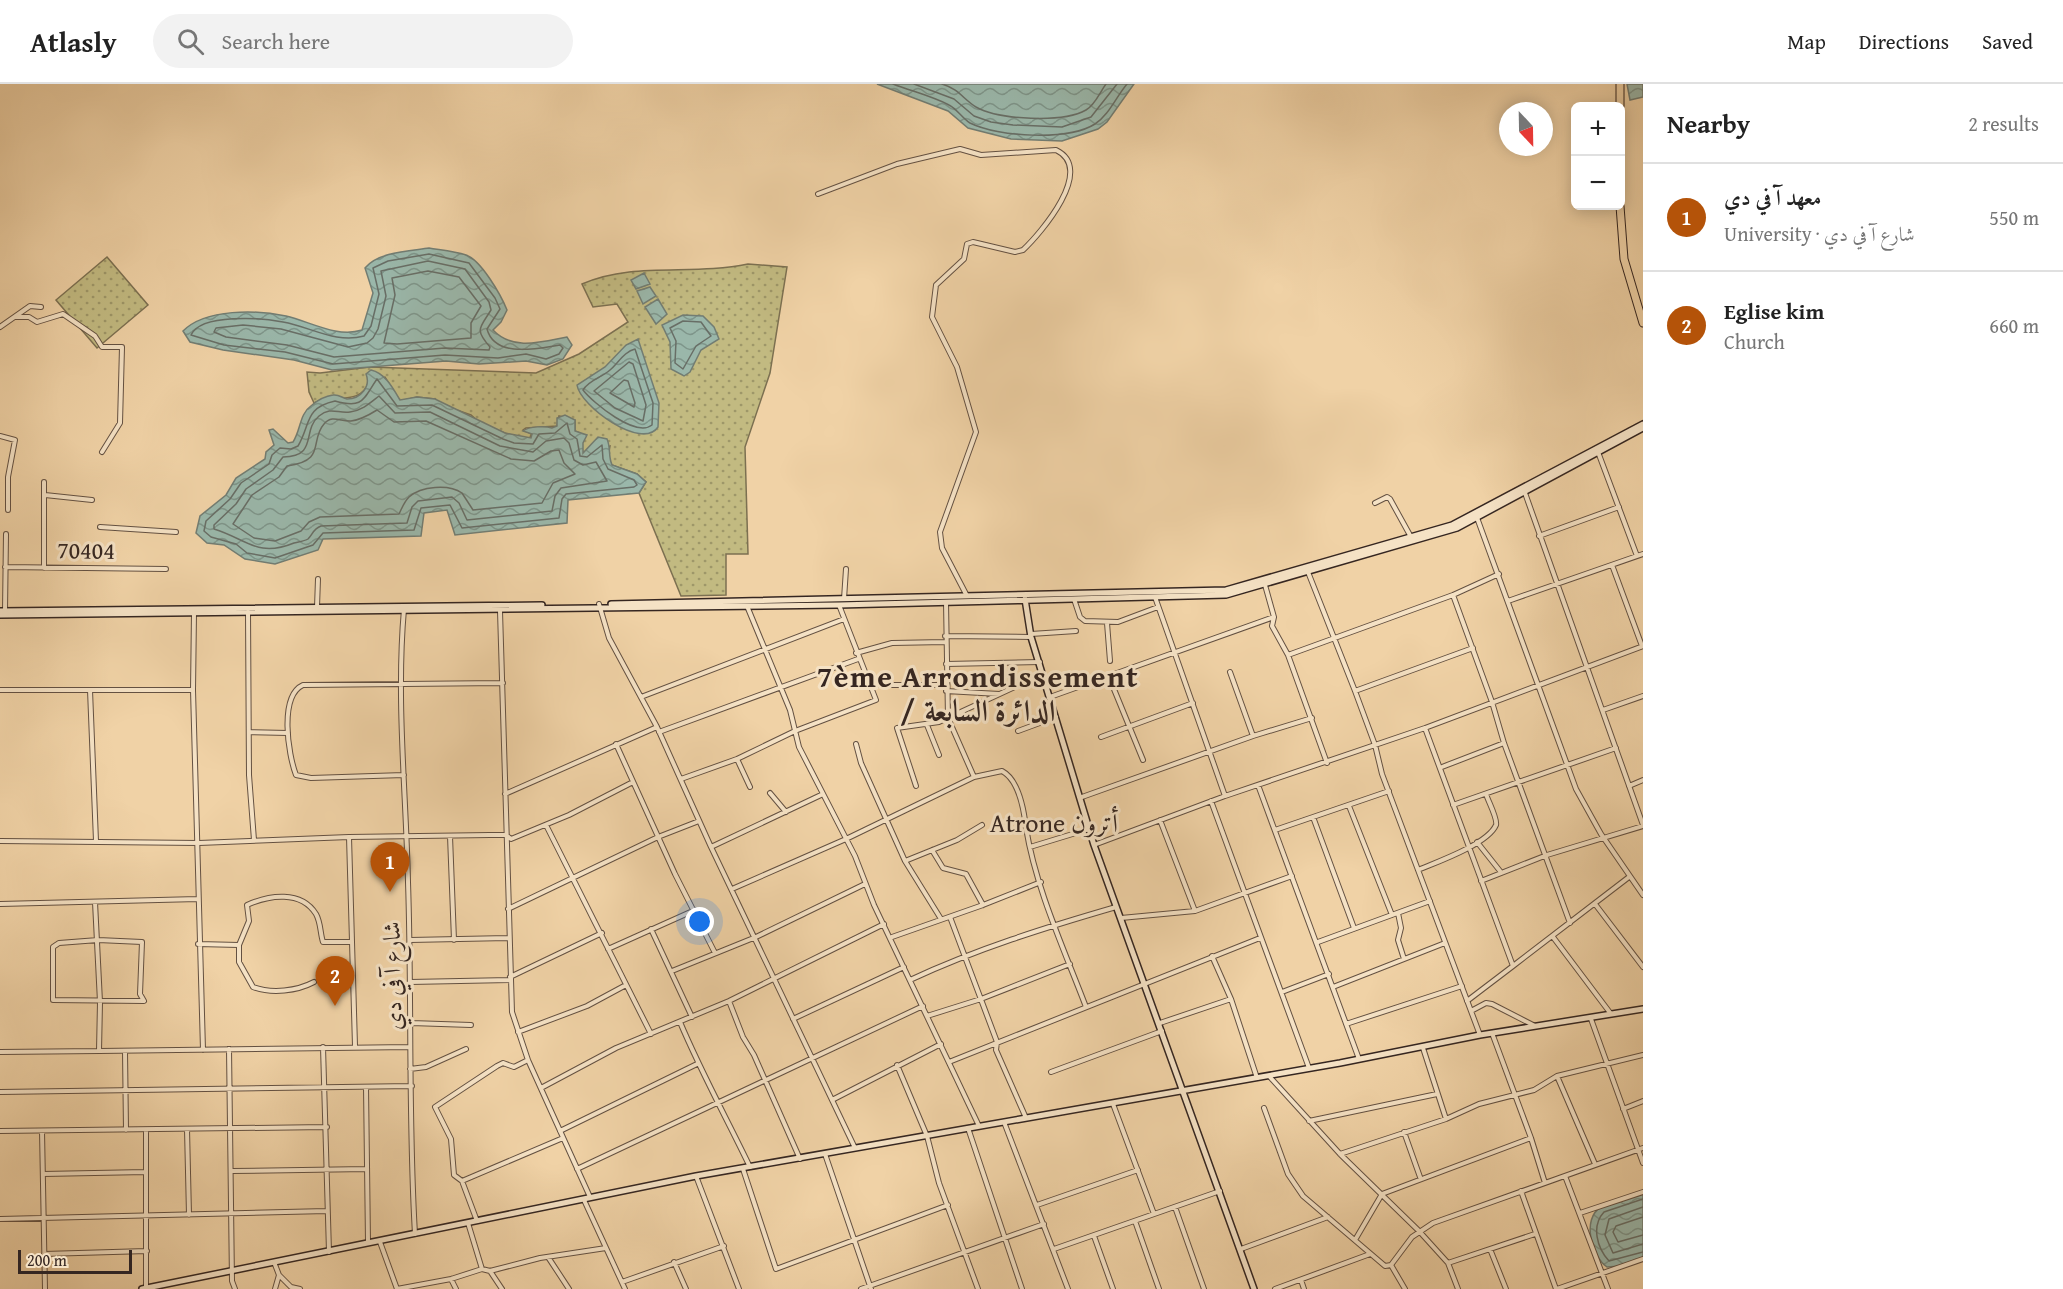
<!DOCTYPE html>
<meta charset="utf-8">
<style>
body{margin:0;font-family:"Gentium Book Plus",Amiri,serif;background:#f2f2f2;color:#222}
.controls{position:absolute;right:18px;top:18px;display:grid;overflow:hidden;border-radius:9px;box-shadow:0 3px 15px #0003}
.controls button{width:54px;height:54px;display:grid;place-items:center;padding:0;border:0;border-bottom:2px solid #e0e0e0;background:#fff;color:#222;font:30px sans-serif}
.compass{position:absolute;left:1499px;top:18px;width:54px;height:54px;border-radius:50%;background:#fff;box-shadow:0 3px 15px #0003;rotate:158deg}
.scale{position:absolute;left:18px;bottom:15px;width:114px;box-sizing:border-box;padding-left:6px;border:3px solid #352621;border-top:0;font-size:16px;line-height:21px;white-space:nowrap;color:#352621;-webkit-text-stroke:4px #f5e2c5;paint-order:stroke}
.you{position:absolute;left:700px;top:838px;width:21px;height:21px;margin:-15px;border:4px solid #fff;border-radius:50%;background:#1a73e8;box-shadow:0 0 0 9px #1a73e833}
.badge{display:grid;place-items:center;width:39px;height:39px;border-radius:50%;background:#b45309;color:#fff;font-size:20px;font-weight:700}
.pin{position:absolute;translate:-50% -50px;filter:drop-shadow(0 2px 3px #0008)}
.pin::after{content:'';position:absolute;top:32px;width:21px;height:18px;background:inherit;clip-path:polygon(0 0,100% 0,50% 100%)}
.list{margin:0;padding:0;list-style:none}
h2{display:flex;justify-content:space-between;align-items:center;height:78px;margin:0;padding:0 24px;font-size:26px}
h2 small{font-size:20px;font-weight:400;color:#767676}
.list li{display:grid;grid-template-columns:39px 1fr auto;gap:18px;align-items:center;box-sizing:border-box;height:108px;padding:0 24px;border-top:2px solid #e0e0e0}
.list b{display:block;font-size:22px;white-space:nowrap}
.list p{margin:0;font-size:20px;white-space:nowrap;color:#767676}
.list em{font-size:20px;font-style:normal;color:#767676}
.icon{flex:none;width:33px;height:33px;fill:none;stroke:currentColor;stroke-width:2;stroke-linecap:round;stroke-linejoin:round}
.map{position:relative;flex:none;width:1643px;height:1205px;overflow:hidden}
header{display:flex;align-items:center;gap:36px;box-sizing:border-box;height:84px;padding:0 30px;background:#fff;border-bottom:2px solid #e0e0e0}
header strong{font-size:28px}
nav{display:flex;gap:33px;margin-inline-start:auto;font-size:21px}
.search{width:420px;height:54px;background:#f2f2f2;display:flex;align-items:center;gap:15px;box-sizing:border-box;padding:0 21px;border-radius:33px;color:#767676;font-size:22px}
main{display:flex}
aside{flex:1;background:#fff}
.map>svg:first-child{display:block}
.grass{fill:url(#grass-dots);stroke:#7c7051;stroke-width:1.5}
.water{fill:url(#water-waves);stroke:#727d73;stroke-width:1.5}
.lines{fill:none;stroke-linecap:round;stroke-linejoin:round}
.shore{stroke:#686e66;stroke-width:1.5}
.street-casing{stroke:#645142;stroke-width:6}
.secondary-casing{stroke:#352621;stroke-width:8}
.highway-casing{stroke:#352621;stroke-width:9}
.street{stroke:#f5e2c5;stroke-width:4}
.secondary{stroke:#f5e2c5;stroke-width:5}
.highway{stroke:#f0d2a6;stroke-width:7}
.labels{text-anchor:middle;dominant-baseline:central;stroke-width:6;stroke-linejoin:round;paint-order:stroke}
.street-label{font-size:24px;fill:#352621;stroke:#f5e2c5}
.neighbourhood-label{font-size:26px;fill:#352621;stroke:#f5e2c5}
.district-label{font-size:30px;font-weight:bold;letter-spacing:1.5px;fill:#352621;stroke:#f5e2c5}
</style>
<header>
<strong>Atlasly</strong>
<div class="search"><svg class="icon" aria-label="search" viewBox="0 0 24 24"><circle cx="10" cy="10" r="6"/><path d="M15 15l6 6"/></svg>Search here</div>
<nav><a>Map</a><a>Directions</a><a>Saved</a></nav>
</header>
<main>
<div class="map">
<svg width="1643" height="1205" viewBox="0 0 1643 1205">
<defs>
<pattern id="grass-dots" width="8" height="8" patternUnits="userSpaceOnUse" patternTransform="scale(1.5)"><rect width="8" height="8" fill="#c2ba81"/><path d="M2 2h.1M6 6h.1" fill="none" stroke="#9e9769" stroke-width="1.8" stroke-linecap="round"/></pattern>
<pattern id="water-waves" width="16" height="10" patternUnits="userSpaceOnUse" patternTransform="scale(1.5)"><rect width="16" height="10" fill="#9ab7aa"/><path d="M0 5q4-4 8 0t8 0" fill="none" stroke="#7e958a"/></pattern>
</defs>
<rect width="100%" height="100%" fill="#f0d2a6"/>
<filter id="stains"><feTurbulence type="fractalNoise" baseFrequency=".00333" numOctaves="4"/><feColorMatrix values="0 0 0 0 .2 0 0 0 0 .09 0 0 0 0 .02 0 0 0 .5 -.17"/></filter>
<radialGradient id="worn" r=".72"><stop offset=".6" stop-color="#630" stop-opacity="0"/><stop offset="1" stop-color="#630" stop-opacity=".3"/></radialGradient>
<!-- grass -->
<path class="grass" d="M107,173L148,221L97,264L56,216Z
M748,180L787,183L770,289L745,363L748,470H726V511L681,512L639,409L646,398L637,390L612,381L608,373L610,362L583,370L580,349L575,347V336L559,332L557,342L526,344L523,346L532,350L529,355L515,353L480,339L471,331L442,321L435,315L417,313L400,317L385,293L369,297C361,323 333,309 314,319L309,308L307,288L320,289L370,283L536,289L579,270L628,238L617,220L593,223L582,200C634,177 693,192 748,180Z"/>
<!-- water -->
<path class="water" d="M877,0H1134L1107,38L1098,45L1062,57L1011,55L968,44L948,27Z
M1627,0H1643V13L1630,16Z
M429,164C441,166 454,167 466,171C481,176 501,211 507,226L501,238L493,246C513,267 541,258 567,253L572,261L563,275L547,281L526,277L479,280L446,277L332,286L294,276L223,266L190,258L183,247C206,224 257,226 286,232C311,238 337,254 362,246L373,209L365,184C378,168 409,167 429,164Z
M644,189L650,200L636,205L631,196Z
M650,203L656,212L643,220L637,207Z
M658,215L667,230L656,240L645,223Z
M683,231L703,232L714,243L719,255L701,266L690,288L684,292L671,285L670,258L662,241Z
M638,255L659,319L658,343C642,367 580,322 577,301L605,283L626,261Z
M371,286C385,289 393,304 400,316L417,313L435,315L505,349L531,354L532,350L523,347C529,342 546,342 552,344L557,342V334L565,331L575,336V347L587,351L583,359V369L598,353L607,355C611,364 608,372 612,381L637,390L646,398L639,409L568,416L567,439L455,451L447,426L424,429L421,452L323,455L318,466L275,480L245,475L224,461L207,459L196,449L200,432L226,411L236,394L265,375L266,368L274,361L269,346L273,345L288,359L293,358C301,346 299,330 312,321C318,316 326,312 333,311C339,310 342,314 347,315C361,315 371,302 366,290Z
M1643,1109V1173L1622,1182L1607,1183C1592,1173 1581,1135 1601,1123C1613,1116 1630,1113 1643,1109Z"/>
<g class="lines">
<!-- shore -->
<path class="shore" d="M893,0C911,7 932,12 949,21C957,25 962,34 970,39C998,53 1068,57 1095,40C1109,31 1116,13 1127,0
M914,0L954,15L974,32L991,38L1013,41L1062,43L1091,33L1117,0
M942,0C959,5 963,15 976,23C999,36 1063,39 1086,26C1095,21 1100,8 1106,0
M429,170L469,179L495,214L500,225L487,245C495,275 539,264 560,261L563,264L559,270L546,275L526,270L498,274L445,271L333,280L285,268L224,261L191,251C201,229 263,234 283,238C311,243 336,260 364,252L371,242L379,210L373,184L388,177Z
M428,177L465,185L489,218L491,226C480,244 474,245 490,263L489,266L445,264L334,273L287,261L226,253L214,248L216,244L243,241L281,245L348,263L367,259L373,254L378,245L386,212L381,187Z
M428,187L459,193L481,222L471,239V254L397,260L384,259L395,211L392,194Z
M683,237L701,238L711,252L696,262L683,285L675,279L676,257L670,244Z
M635,265L653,319L652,341C636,354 593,319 583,306C589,296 601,294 610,286C618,279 625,267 635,265Z
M629,278L633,280L646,321L643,337L615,324L594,307Z
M377,295L397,322L432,321L503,355L514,359L533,360L539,350L555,349L567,339L570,350L577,355L580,372L587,373L602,361L603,375L608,385L634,396L637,401L634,403L566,410L562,415L559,434L462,444L450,421L421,424L414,446L323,449L313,461L275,474L247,469L236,460L211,453L204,447L206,437L230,415L241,399L269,380L272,371L280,364L291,365L298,362C311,340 304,324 335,317C364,325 363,315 377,295Z
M624,296L628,297L635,319L634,323L610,309Z
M379,312L395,329L430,328L500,362L533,368L546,357L564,354L569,359L574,376L583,381L596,378L607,397L561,404L555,412L552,427L467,436L459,419L452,413L418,417L412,423L407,439L321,442C313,445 313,450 308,455C305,457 298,458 294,459C257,474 247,455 214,445V441L236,420L246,405L273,386L283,373C319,372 301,347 319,332C331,322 338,330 350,328C363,326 370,319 379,312Z
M377,326L394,338L426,337L511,375L534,377L551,367L559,366L564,379L575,390L553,399L542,419L473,426L462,409C449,400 421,402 409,413C404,418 402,424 399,430L320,433L309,438L301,447L275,457L254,454L233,440L252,411L279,393L287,382C327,377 309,357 324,340C332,330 341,338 351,337C360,336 369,331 377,326Z
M1643,1115L1604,1128C1591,1142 1597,1164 1609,1177L1643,1168
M1643,1123L1609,1135L1605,1151L1613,1169L1643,1160
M1643,1133L1616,1142L1613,1148L1618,1158L1643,1151"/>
<defs>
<path id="street" d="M818,110L897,80L960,65L981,71L1056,66C1096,85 1041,149 1023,166L1015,168L973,158L967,160L964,175L936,201L932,233L957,283L976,348L940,448L942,464L967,512
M16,233H29L37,238L63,230L95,252L102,263H122L120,339L102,368
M0,243L30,222L41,223
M0,352L15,356L8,393V426
M1598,368L1637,472
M1525,409L1643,741
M45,411L92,416
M1375,419L1387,413L1390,415L1411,453
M1476,431L1576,705L1601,750L1643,811
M100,443L176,448
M1539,452L1619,423
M1612,481L1642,562
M5,483L166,485
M44,484V398
M1308,488L1355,607L1375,661L1382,690L1480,951
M1265,501L1274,533L1272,542L1288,571L1327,679
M1453,511L1492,618L1504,659L1570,839
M1155,513L1225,712
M844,515L846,485
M1074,515L1080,533L1085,537L1118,538L1158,523
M1508,517L1643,470
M946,518L948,634L974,693
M599,520L609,554L657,643L711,763L855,1064
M747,522L790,626L799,663L855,772L874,821L979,1042
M317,523L318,495
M404,525C396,616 406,707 408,798C412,916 408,1033 415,1150
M5,527L6,450
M500,527L512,928L528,976L590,1113
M248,528L249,691L254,756
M194,529L193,606L203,966
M1107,539L1110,577
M1031,550L1076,547
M945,552L1031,553
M856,569L892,559L945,558
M1288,571L1453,511L1499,490
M946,580L1040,578
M1230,588L1253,652
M1109,593L1143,676
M871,601H945
M0,606H193
M90,606L96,757
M946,607L999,610
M1355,607L1473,564
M641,613L844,535
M1050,613L1274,533
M1603,626L1643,612
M927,641L939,671
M1425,644L1513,882L1629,793
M1018,647L1056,633
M249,648L288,649
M659,648L858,575
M1101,653L1193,619
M616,660L675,790L715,869
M856,660L861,679L905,777L941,835
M737,675L750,703
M1442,683L1504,659
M404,691L311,694L296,691C288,670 279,612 303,601L503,599
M681,695L737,675L795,647L876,616L839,521
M1258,701L1359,975
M916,702L897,644L939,638L1043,590
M1629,702L1643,696
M770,709L786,728
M505,710L657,643
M1082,713L1253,652L1312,634
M1211,717L1309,984
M1453,721L1616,664
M1349,722L1392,831
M1313,733L1354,844
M1160,736L1195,827
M546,741L651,950
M1275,746L1389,707
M450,752L454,856
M349,753L355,962
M0,757L199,759L349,753L490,751H506L511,755L569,731L633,698
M1477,758L1500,787
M1094,761L1225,712L1425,644L1643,562
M711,763L821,711
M1030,763L1089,745
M932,766L943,784L966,790L983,821
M905,777L957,756L982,741
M1418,786C1437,778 1488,760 1496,741C1498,735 1488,717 1486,710
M1481,797L1547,771L1643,742
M732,805L846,755L974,693L1002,687C1019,696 1024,726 1026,744C1036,805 1064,865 1086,923
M95,818L100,918L99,967L410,963
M0,820L198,815
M1595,820L1643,883
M508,825L658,753L699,737
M1398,829L1401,844L1398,856L1404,875
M950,833L997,958L996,966L1026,1034
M1121,834L1195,827L1292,792
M651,845L692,933
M892,853L983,821L1041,798
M1553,853L1611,930
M98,856L142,858L140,910L144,917L53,916V863L59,859Z
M410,856L508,854
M1318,858L1430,817
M198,860L239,861L249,837L247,821C269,811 301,806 316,830C321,839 320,849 323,858H351
M239,861V878L253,903C272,910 297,907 314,898
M608,865L695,826
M1212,872L1231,915L1257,994
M672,887L756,853L865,800
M510,893L602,849
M910,896C976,865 1047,843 1116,823
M410,898L510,896
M1333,903L1445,859
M1282,908L1329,890
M729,917L743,953L754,971L800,1075
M1467,917L1513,882
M1471,927L1486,919L1492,920L1535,942
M927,932L981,915L1070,880
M793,935L904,883
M1591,935L1643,1079
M680,938C701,988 727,1035 750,1083
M411,939L471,941
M1160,939L1231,915
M1346,940L1462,902
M518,948L587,922L626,901
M1492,949L1531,1054L1545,1099
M323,963L329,1168
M1423,964L1446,1035
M229,965L232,1197L235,1205
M125,967L126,1046
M0,968L99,967
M528,976L514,983L503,979L497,982L435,1023L451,1055L454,1091L462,1097L563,1054
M949,978L1260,854
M897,981L927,1052L939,1099L978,1205
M410,985L426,983L466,965
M1051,988L1162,947
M1269,992L1340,1070L1419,1147L1448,1179L1458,1205
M1557,992L1595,1080
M366,1003L368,1158
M541,1004L616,964L729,917L884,840
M0,1008L412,1002
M832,1016L941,960
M1113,1020L1154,1130
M1264,1024L1288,1090L1303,1112L1385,1182L1391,1181L1405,1205
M1623,1025L1643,1017
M1309,1037L1437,1010
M1004,1038L1068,1205
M968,1044L1022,1205
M187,1045L189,1131
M0,1047L327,1043
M42,1047L45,1205
M560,1047L697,980
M1404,1048L1420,1093
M825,1070L871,1205
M1340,1070L1446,1035L1479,1020L1534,1006L1557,992L1643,971
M577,1085L923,922
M743,1085L776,1185L948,1121
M232,1087L367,1085
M43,1090L146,1088
M696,1092L739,1205
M1565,1092L1608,1205
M462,1097L477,1137
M1521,1107L1556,1205
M584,1116L625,1205
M1037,1121L1138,1086
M1175,1123L1204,1205
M1580,1129L1643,1108
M0,1135L327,1127
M1135,1137L1159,1205
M468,1139L482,1185
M1094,1152L1113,1205
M1355,1156L1382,1110L1531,1054
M380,1158L397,1205
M1054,1165L1220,1107
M1241,1165L1328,1133
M1490,1165L1506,1205
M44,1170L147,1167
M548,1173L569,1205
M274,1178L279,1191L275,1205
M674,1178L686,1205
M1448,1179L1535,1150
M1391,1181L1412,1153L1433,1139L1643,1064
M490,1187L502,1205
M279,1191L291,1203L300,1205
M451,1195L456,1205
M1301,1196L1304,1205
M622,1198L724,1162
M146,1204V1046
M397,1205L451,1195L482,1185L490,1187L540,1174L606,1164
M861,1205L1044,1140
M1275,1205L1370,1170
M1557,1205L1643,1175"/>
<path id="secondary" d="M1025,515L1031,553L1094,761L1254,1205
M611,520L1226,506L1452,441L1643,340
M0,527L542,521
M0,531L839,521L1226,511L1457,444L1643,344
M142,1205L696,1092L1340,979L1480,951L1643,925"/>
<path id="highway" d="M1620,22V0
M1620,122L1624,175L1643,239"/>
</defs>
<!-- street casing -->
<use href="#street" class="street-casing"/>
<!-- secondary casing -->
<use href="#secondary" class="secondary-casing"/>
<!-- highway casing -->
<use href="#highway" class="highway-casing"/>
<!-- street -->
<use href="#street" class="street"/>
<!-- secondary -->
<use href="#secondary" class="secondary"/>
<!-- highway -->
<use href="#highway" class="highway"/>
</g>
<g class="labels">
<!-- street labels -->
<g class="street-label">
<text transform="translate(86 466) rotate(1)">70404</text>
<text transform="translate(392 892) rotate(-91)">شارع آ في دي</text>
</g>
<!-- neighbourhood labels -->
<g class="neighbourhood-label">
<text x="1054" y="738">Atrone أترون</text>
</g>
<!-- district labels -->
<g class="district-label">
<text x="978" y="592">7ème Arrondissement<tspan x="978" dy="34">/ الدائرة السابعة</tspan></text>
</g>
</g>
<rect width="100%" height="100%" filter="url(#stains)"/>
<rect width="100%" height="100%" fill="url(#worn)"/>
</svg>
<div class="controls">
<button>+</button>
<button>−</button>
</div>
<svg class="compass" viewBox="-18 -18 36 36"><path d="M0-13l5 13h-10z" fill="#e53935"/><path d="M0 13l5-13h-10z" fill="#767676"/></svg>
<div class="scale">200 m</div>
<div class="you"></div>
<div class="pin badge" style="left:390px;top:808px">1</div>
<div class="pin badge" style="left:335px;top:922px">2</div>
</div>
<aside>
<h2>Nearby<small>2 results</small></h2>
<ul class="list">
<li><span class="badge">1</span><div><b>معهد آ في دي</b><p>University · شارع آ في دي</p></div><em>550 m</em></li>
<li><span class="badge">2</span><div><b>Eglise kim</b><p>Church</p></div><em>660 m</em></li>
</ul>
</aside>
</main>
